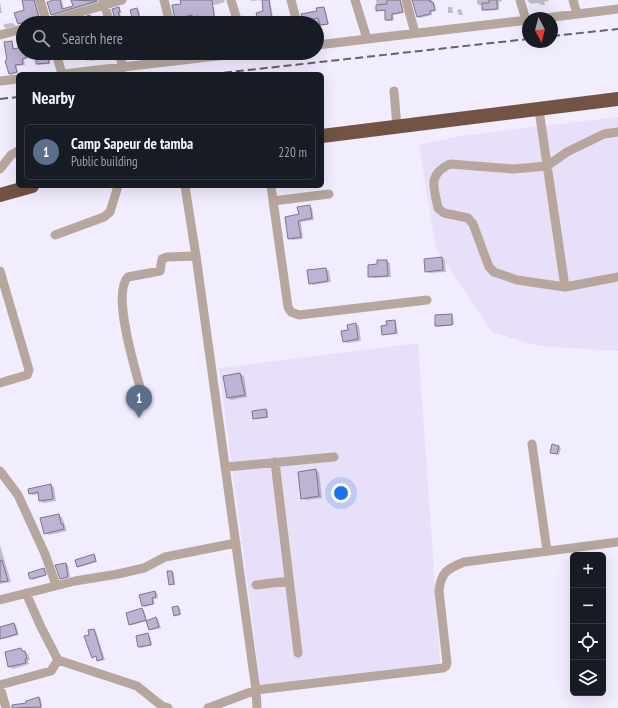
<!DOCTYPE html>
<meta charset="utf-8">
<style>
body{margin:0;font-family:"PT Sans Narrow",sans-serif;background:#20242c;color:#f1f3f6}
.controls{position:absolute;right:12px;bottom:12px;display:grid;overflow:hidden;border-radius:6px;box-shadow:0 4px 16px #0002}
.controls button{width:36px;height:36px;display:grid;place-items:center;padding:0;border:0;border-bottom:1px solid #363941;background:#171b24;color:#f1f3f6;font:20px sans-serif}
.compass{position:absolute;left:522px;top:12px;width:36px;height:36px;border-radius:50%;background:#171b24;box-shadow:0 4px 16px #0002;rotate:173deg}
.you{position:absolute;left:341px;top:493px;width:14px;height:14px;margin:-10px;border:3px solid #fff;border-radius:50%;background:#1a73e8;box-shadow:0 0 0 6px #1a73e833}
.badge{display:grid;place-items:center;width:26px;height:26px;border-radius:50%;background:#db2777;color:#fff;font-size:13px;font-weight:700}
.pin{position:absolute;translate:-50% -33px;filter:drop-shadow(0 1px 2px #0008)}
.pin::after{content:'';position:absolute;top:21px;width:14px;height:12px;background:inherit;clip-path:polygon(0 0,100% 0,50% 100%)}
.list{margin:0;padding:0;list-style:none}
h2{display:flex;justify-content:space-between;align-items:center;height:52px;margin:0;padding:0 16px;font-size:17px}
h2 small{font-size:13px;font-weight:400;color:#9ea1a6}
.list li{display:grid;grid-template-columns:26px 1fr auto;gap:12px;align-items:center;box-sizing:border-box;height:56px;margin:0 8px 8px;padding:0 8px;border:1px solid #363941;border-radius:6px}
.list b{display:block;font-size:15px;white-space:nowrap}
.list p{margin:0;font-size:13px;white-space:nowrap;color:#9ea1a6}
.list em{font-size:13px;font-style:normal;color:#9ea1a6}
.icon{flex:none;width:22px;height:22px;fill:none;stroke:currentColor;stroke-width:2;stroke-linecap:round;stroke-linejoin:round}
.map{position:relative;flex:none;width:618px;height:708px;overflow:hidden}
.search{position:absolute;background:#171b24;box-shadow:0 4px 16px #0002;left:16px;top:16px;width:308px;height:44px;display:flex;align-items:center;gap:10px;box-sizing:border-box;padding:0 14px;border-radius:22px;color:#9ea1a6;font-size:15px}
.panel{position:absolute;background:#171b24;box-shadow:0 4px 16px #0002;left:16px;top:72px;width:308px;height:116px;border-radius:6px}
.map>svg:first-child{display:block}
.built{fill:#e8dff8}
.shadow{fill:#0003}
.building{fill:#beb3d4;stroke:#7b7686}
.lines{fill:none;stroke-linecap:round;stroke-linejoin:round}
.minor{stroke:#b6a69e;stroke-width:9}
.highway{stroke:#725344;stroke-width:14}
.rail{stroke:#66616d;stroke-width:2;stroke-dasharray:8 4;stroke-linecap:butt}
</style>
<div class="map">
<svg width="618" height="708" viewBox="0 0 618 708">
<rect width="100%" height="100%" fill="#f2ecff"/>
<!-- built -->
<path class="built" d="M618,117V351L539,346L492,332L436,248L419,145L461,136Z
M418,343L433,556L440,663L261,687L219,368Z"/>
<!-- shadow -->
<path class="shadow" d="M23,0H36L41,20L40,22L37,23L34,21L23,23L21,25L19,23L25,10Z
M52,0H62L64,9L74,7L72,0H99V2L54,15L52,14Z
M181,0H191L214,7L216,23H200V16L195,17L193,16L180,19L179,18L182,5Z
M211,0H224L225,2L215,5L212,4Z
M250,0H270L274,23H260L265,12L263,0L252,1Z
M376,0H401L404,13L393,15L394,20L388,21L386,19V11L377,10Z
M413,0H432V2L435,4L436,11L432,12V15L420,18L418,16Z
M477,0H502V1L499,2V10L485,11L483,9V6L477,4Z
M527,0H549V1L544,2L545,5H541L538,3L531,4Z
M0,3L2,13H0Z
M448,7H452L453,13H448Z
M119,8L122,13H120L122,21L119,22L117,21L113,10Z
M324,8L325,9L329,24L317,27V23H303L302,15L318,12Z
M137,9L139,10L141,21L136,22L134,21Z
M461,9L463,15H459L457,10Z
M90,17L92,18L93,23H80Z
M103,21L106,23H95Z
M13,23L16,26L6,28L4,27V24Z
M11,42L13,43L14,50L23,48V53H27L28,59H24L25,65L17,66L18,73L11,75L9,73L8,61Z
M39,53L47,54V56L50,57V64L39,65L37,64Z
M63,53H115V55L92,61L88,59L87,55L68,59L64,57Z
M309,206L312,208L314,220L301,222L303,239L292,240L289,238L300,215Z
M442,258L445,260L446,272L429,273L426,271L425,260Z
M387,261L390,263L391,277L373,278L369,276L378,265Z
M326,269L329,271L331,282L313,285L310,283Z
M451,315L453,316L454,325L438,327L436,325Z
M394,321L396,322L398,334L385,335L383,334L388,326Z
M356,324L359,326L361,341L347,343L344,341L349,331Z
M240,374L244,376L247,397L231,400L228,398L224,377Z
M266,410L268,411V418L256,419L254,418Z
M559,446L561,448L559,455L552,452Z
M316,471L319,472L322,498L306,500L302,498Z
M51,485L54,487L56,501L43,503L40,501L39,494L33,495L30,494Z
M59,515L62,517L67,531L49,535L45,533Z
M0,545L11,582L0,584V585Z
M93,555L95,556L97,562L80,567L78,566Z
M66,564L68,565L70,577L63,579L61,578Z
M44,570L46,571L47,575L33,580L31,578Z
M172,572L174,573L175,585H171L169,584Z
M155,592L157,593L158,598L154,599L155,604L145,607L143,606Z
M178,607L180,608L181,615L177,616L175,615Z
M142,609L144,610L147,621L132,625L130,624Z
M156,618L158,619L161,628L152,630L150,629Z
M14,624L16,625L19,635L3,639L1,638L0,628Z
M94,630L96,631L105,660L100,661L97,657H93L91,636Z
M148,635L150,636L152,645L141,648L139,647Z
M21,649L28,654L30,660L28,661L29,664L13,669L9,667L6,653Z
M39,698L41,699L42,708H23V704Z"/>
<!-- building -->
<path class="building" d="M22,0H34L39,18L37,21L34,22L33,20L18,24L14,13L24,10Z
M51,0H60L62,9L73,6L71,0L97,1L51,15L47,2L51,1Z
M180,0H212L215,23H199V16L192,17V15L175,19L172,5L181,4Z
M262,0H269L272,21L266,22V23H259L256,13L263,11Z
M387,0H400L403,12L392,14V20H385V10L376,11V5L387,4Z
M412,0H430V2H433L435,10L430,11V14L417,17Z
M489,0H497V9L482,10V3H489Z
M119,7L120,12H118L121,20L116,22L112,9Z
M324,7L328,24L320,25L318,18L303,21L301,14L317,11L316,8Z
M137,8L140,20L133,21L130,10Z
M90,15L92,23H79L78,19Z
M12,41L13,49L23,47V53H26V58L22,59L23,64L15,65L17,72L9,74L5,61L7,60L4,42Z
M38,53H45V55H48L49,63L36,64V57H38Z
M86,53H106V55L87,60Z
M310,205L312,218L298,221L301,237L288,239L285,217L299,214L297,207Z
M442,257L443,270L425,272L424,259Z
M377,260H387L388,276L368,277V265L377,264Z
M326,268L328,281L309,284L307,270Z
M452,314V325L435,326V315Z
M395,320L396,333L382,335L381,326L387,325L386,321Z
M356,323L358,339L343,342L341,331L348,330L347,325Z
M240,373L245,395L227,398L223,376Z
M266,409L267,417L253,419L252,411Z
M552,444L559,446L557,454L550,453Z
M316,469L319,496L301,499L298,472Z
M51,484L53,499L39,501L38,492L29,494L28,489Z
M59,514L61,524H63L64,529L44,534L40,518Z
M94,554L96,561L77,567L75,560Z
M2,560L8,581L0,582V561Z
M66,563L68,577L60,579L55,565Z
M44,568L46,575L30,579L28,573Z
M167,571H172L174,584L169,585Z
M155,591L156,597L152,598L153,604L142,606L139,595Z
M178,606L180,614L174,616L172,607Z
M142,608L146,620L129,625L126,613Z
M156,617L159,627L149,630L146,621Z
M14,623L17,634L0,639V627Z
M94,629L103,659L97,661L96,656L92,658L84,636L89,635L88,630Z
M148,633L151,645L138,647L136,636Z
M21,648L22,651H25L27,659H25L26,663L8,667L5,652Z
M39,697L41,707L12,708V705L26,703V701Z"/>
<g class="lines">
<!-- minor -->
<path class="minor" d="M40,0L47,23
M103,0L110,23
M164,0L170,23
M231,0L238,23
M291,0L297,23
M355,0L367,39
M406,0L415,33
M520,0L526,20
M573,0L577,14
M545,18L618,9
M43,23L122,0
M0,35L23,29
M317,45L528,20
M56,53L62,74
M119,53L123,67L120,74
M63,74L243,53
M0,81L18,79
M394,91L397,127
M539,110L565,287
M618,132L604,134L567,152L547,166L513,169L450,164C427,175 434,187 438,208L444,213L468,218L473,224L489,267L494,272L517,280L565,287L618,277
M0,169L11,155L18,151
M185,186L196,256L256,690L443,668L446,666L447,663L439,591C441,572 447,569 464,562L618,542
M271,186L288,307L291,312L299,315L427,300
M273,201L329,194
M55,235L104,217L110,212L118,186
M0,271L29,370L27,375L0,383
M142,394C136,372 111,294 128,277L160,271L162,259L167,257L196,256
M532,444L547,551
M275,462L298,653
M226,467L334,457
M0,471L18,495L45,554L56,585
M256,585L289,581
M26,593L41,627L58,660L137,686L162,706L168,708
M0,600L75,581L118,574L144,568L165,557L236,543
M0,685L51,671L58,660
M0,687L6,708
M208,708L256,690L257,708"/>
<!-- highway -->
<path class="highway" d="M322,136L618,99
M0,195L32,186"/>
<!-- rail -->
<path class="rail" d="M552,36L618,29
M212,74L528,39
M0,99L18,97"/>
</g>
</svg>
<div class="controls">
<button>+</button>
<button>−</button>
<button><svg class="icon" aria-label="locate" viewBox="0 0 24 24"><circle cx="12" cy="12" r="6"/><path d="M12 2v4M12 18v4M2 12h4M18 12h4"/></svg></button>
<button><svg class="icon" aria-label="layers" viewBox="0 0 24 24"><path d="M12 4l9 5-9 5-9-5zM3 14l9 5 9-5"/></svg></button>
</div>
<svg class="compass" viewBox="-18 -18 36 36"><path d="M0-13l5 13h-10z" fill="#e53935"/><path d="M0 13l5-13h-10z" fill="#9ea1a6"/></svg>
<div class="you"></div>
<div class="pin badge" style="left:139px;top:418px;background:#5c6f8a">1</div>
<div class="search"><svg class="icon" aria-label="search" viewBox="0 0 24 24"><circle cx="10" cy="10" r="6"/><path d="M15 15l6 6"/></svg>Search here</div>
<section class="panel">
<h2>Nearby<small></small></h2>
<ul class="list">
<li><span class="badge" style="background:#5c6f8a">1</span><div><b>Camp Sapeur de tamba</b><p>Public building</p></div><em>220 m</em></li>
</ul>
</section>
</div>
